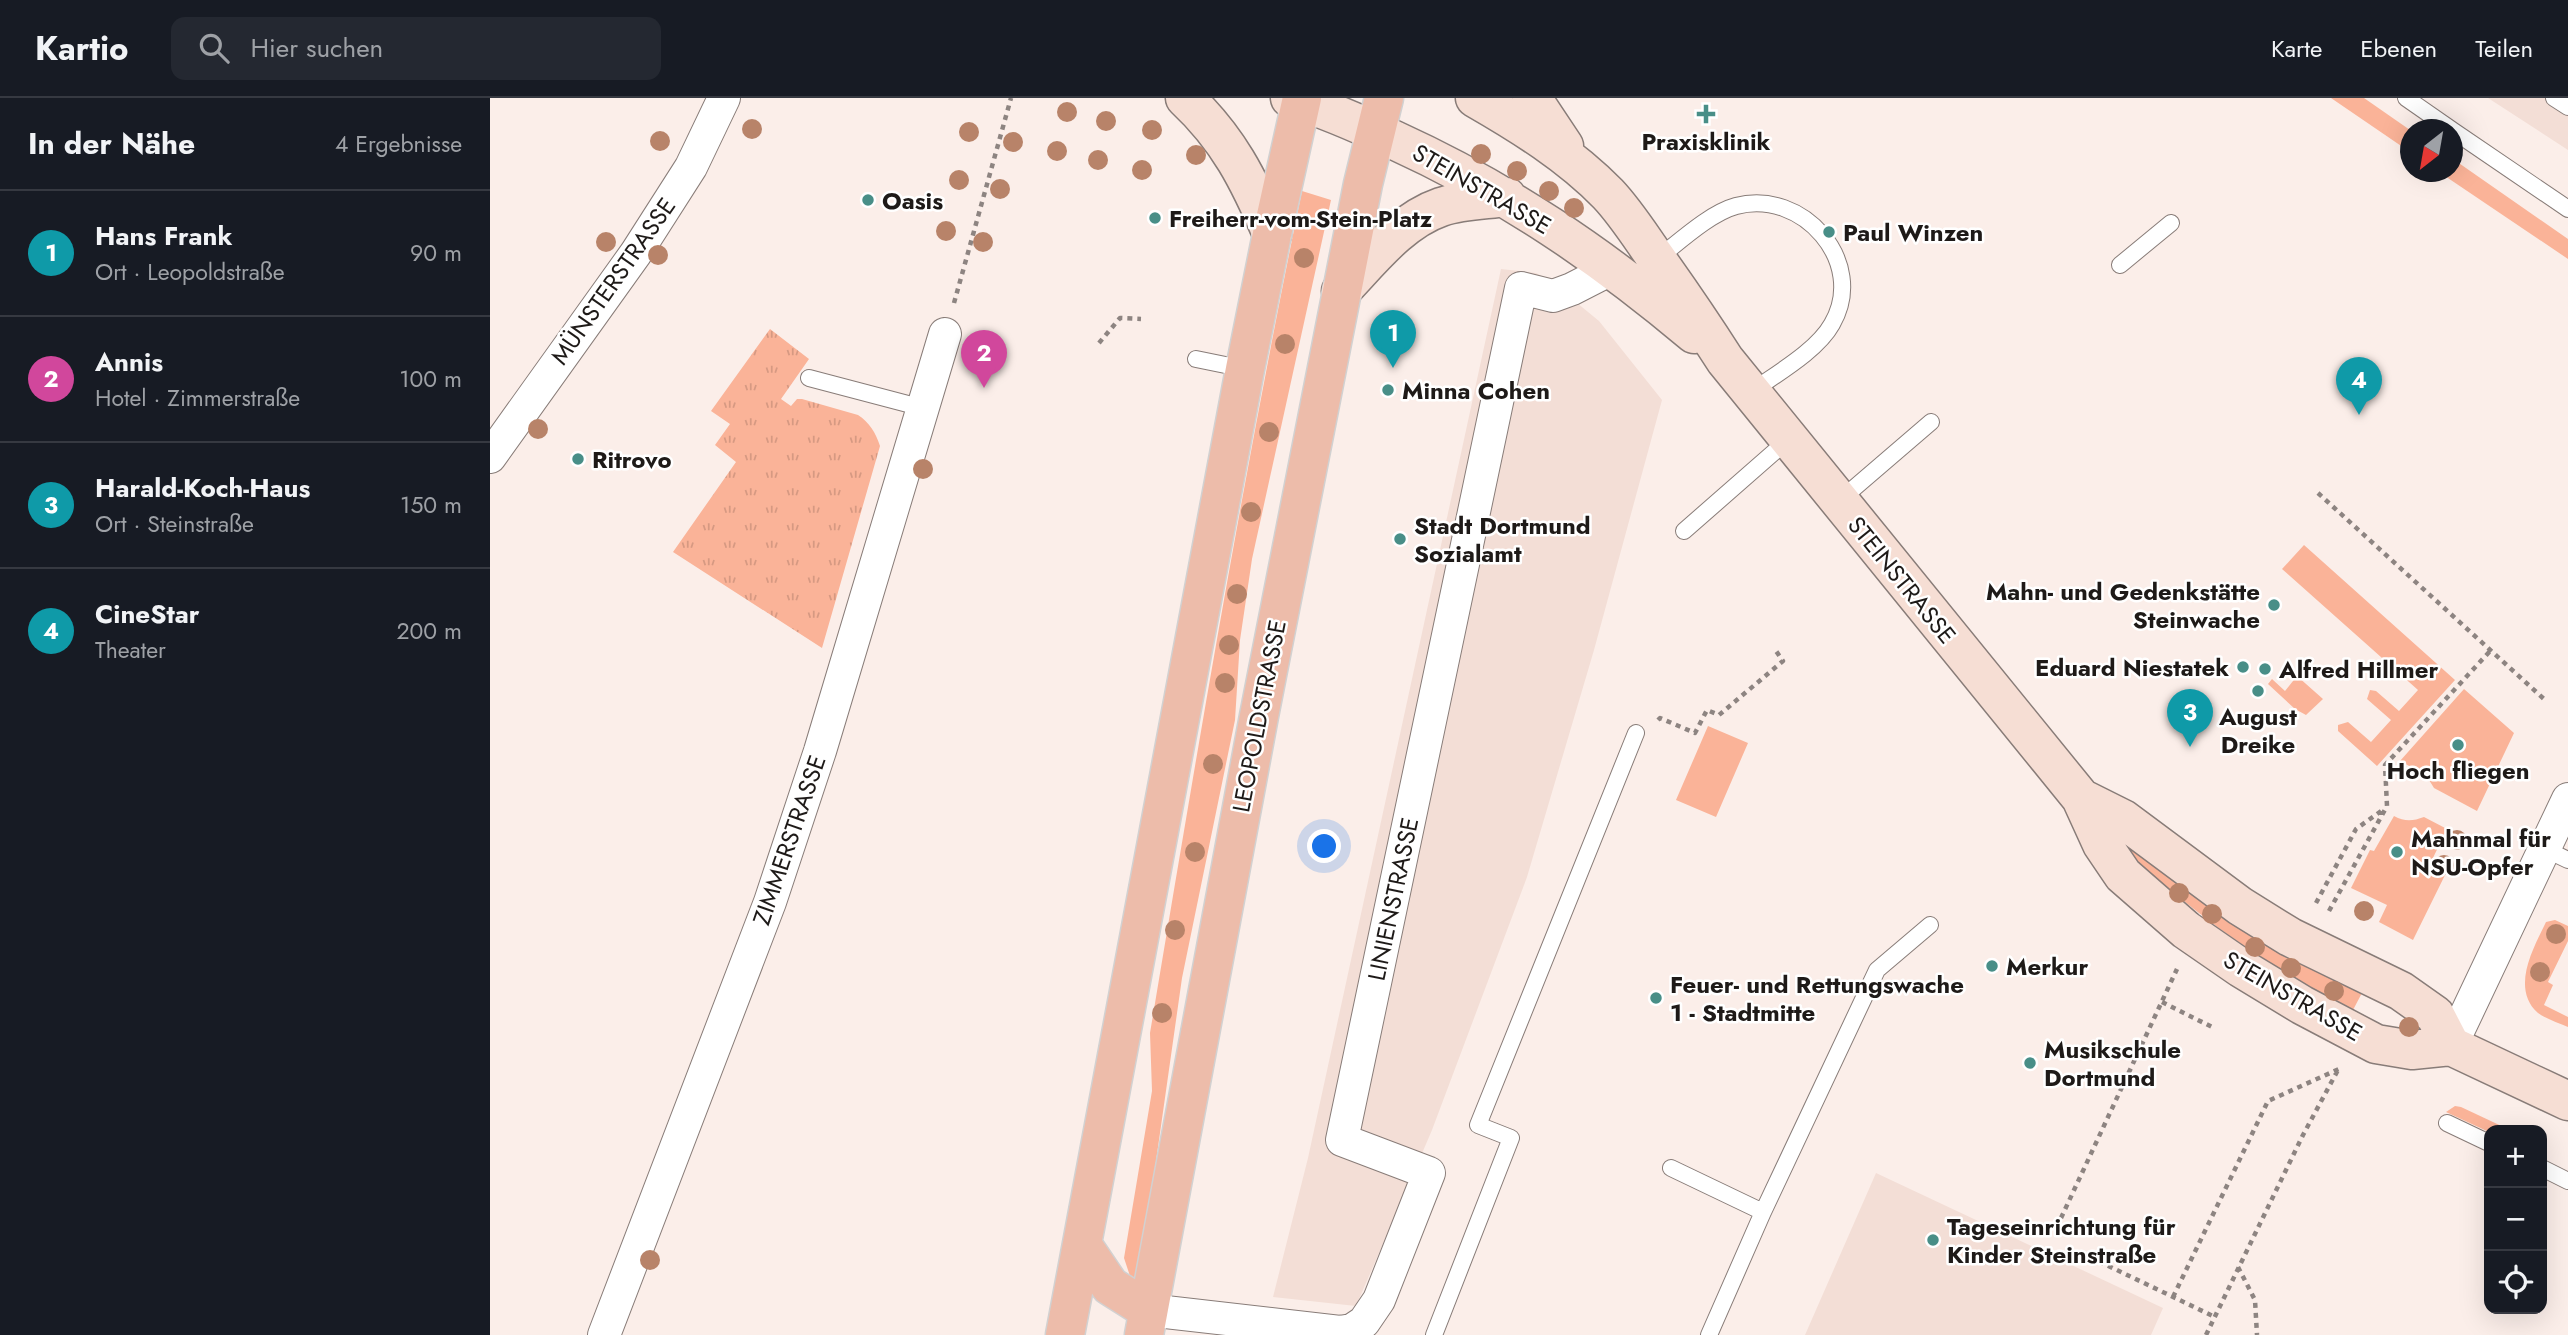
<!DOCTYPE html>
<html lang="de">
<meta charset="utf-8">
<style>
body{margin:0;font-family:Jost,sans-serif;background:#242831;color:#f1f3f6}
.controls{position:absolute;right:21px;bottom:21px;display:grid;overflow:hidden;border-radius:14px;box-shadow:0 7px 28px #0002}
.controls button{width:63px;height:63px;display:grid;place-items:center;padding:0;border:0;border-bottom:2px solid #363941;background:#171b24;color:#f1f3f6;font:35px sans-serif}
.compass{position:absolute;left:1910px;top:21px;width:63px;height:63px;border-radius:50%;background:#171b24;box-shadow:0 7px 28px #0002;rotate:211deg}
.you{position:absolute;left:835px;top:749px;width:24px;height:24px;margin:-18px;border:5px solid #fff;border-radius:50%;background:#1a73e8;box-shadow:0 0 0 10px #1a73e833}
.badge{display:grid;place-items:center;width:46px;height:46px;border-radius:50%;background:#b45309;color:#fff;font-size:23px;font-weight:700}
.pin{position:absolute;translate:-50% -58px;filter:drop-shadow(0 2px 4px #0008)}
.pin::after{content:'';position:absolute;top:37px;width:24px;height:21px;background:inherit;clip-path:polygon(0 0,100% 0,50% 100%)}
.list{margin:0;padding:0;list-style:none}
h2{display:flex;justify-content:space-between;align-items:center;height:91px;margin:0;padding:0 28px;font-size:30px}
h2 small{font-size:23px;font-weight:400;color:#9ea1a6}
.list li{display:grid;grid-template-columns:46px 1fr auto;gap:21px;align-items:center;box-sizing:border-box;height:126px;padding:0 28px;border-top:2px solid #363941}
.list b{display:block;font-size:26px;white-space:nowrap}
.list p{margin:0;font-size:23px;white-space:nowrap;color:#9ea1a6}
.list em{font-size:23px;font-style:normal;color:#9ea1a6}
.icon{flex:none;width:38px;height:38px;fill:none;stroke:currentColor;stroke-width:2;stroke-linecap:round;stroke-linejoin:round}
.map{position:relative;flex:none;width:2078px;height:1237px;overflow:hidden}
header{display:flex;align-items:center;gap:42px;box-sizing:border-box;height:98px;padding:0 35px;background:#171b24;border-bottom:2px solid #363941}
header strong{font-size:33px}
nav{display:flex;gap:38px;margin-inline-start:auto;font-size:24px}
.search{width:490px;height:63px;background:#242831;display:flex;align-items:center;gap:18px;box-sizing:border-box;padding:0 24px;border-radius:14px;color:#9ea1a6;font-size:26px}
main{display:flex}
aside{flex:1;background:#171b24}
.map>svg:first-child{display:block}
.built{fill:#f3ded6}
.green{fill:#fab398}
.park{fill:url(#park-tufts)}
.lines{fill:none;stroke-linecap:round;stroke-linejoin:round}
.service-casing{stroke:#887c78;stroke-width:18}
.minor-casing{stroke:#887c78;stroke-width:34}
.secondary-casing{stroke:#887c78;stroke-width:41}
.primary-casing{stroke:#d2d1d1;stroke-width:41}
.path{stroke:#8d8481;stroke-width:4.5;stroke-dasharray:5 5;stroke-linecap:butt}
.service{stroke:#fff;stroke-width:16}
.minor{stroke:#fff;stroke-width:32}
.secondary{stroke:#f6ded4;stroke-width:38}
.primary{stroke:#edbcaa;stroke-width:38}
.tree{fill:#b88369}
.poi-dot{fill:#488e87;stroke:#fff;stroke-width:2.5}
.labels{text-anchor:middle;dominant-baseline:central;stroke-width:5;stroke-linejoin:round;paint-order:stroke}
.poi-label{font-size:24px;font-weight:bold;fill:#1e1a18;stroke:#fff;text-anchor:start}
.street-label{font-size:24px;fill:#1e1a18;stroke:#fff}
</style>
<header>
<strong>Kartio</strong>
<div class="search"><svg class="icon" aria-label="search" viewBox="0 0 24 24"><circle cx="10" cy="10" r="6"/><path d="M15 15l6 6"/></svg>Hier suchen</div>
<nav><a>Karte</a><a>Ebenen</a><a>Teilen</a></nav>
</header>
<main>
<aside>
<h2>In der Nähe<small>4 Ergebnisse</small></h2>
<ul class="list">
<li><span class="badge" style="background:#0f9aa8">1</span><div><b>Hans Frank</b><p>Ort · Leopoldstraße</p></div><em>90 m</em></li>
<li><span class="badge" style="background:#d1479c">2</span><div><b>Annis</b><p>Hotel · Zimmerstraße</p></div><em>100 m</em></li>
<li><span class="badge" style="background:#0f9aa8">3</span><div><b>Harald-Koch-Haus</b><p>Ort · Steinstraße</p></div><em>150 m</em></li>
<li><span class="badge" style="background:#0f9aa8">4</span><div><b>CineStar</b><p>Theater</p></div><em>200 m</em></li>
</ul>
</aside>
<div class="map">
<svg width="2078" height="1237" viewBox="0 0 2078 1237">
<defs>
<pattern id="park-tufts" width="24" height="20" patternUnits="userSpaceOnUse" patternTransform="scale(1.75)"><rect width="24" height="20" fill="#fab398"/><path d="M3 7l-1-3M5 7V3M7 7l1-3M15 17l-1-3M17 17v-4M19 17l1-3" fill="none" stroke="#d69982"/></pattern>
</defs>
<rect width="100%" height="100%" fill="#fbeee9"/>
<!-- built -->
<path class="built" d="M1998,0H2078V52Z
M1011,171L1046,175L1059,182L1109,223L1172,302L1104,552L1037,779L942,1032L918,1088L866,1208L783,1199L818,1060Z
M1386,1075L1673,1210L1661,1237H1315Z"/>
<!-- green -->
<path class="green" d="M1841,0H1874L1920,32V54Z
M1963,61L2078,141V161L1949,74H1962Z
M812,93L841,102L762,461L750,542L745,622L692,880L649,1183L641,1181L634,1160L662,993L660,935C707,654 754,373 812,93Z
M1814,447L1965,582L1887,668L1848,633V627L1858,624L1881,644L1901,622L1877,601L1880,592L1886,593L1909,613L1928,592L1792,471Z
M1807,578L1833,601L1816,617L1805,611L1778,586L1782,581L1795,593Z
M1974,591L2024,635L1987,713L1944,690L1936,677L1910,663Z
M1218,628L1258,645L1226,719L1186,702Z
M1904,718C1915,724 1923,723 1934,719L1957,731L1940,766L1956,775L1923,842L1889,824L1897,807L1861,790L1880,752L1884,753Z
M1627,730L1873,893L1863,912C1771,865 1694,810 1620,737Z
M2065,822L2078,828V843L2058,884L2063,887L2054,907L2078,919V929C2069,925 2056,921 2048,915C2020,890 2044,849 2056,824Z
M1965,1008L1971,1009L2020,1032L1999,1034L1956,1014Z"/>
<!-- park -->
<path class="park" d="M280,231L319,261L291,301L301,308L307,301H312L368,317C379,324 386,335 390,348L332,550L183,454L246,364L225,347L240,326L221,313Z"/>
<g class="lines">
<defs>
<path id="service" d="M1916,0L1962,32
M2064,0L2078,9
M1962,32L2078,111
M1167,161C1189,144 1220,115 1246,108C1312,90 1378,164 1342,226C1327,253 1286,276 1261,294
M1630,167L1681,125
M706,261L755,271
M319,280L433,310
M1349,403L1441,324
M1194,433L1299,341
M2053,750L2078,762
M1957,1025L1999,1045
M1181,1070L1273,1114
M2052,1070L2078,1083
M944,1237L1021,1040L988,1027L1146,635
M1219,1237L1273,1114L1387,872L1440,827"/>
<path id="minor" d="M0,359L146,155L201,69L234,0
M1961,948L2078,701
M658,1212L850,1234L862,1232L874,1224L889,1202L939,1075L852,1042L1031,190L1063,198L1082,191L1123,170
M114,1237L280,804L330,653L455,236"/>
<path id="secondary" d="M695,0C738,40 759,82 782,136
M800,0C836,11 870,26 904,42C1016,93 1110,157 1204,236
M985,0C1032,27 1080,57 1118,96C1135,114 1149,136 1163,156C1188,191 1212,226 1235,262L1591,700L1612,746L1633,777L1696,832L1751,870L1812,907L1886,946L1922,952L1961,948L2078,1003
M1042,0L1074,48
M851,193C880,163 910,123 951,109C972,102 995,102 1017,99
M1591,700L1633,721L1750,808L1800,839L1911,893L1945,917L1961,948"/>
<path id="primary" d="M593,1148L620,1188L658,1212
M575,1237L755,271L782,136L812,0
M654,1237L769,618L873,86L894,0"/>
</defs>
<!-- service casing -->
<use href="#service" class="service-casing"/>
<!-- minor casing -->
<use href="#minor" class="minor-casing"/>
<!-- secondary casing -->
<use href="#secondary" class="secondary-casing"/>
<!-- primary casing -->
<use href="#primary" class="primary-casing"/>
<!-- path -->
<path class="path" d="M464,205L521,0
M609,245L630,220L651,221
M1828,395L2054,601
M1168,622L1170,620L1205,635L1217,612L1229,617L1293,563L1286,553
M1826,805L1866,731L1894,711
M1839,813L1897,708L1895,667L2001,552
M1672,904L1722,929
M1571,1120L1687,871
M1612,1155L1608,1163L1725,1219
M1748,1169L1765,1202L1767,1237
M1683,1199L1778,1003L1849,971
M1716,1237L1813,1037L1849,970"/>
<!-- service -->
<use href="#service" class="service"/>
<!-- minor -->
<use href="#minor" class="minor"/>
<!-- secondary -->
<use href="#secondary" class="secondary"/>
<!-- primary -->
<use href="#primary" class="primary"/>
</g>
<!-- trees -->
<g class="tree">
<circle cx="577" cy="14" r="10"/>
<circle cx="616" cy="23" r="10"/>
<circle cx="262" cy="31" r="10"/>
<circle cx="662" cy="32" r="10"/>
<circle cx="479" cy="34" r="10"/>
<circle cx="170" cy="43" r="10"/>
<circle cx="523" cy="44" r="10"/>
<circle cx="567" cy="53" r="10"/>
<circle cx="991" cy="56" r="10"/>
<circle cx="706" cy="57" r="10"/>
<circle cx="608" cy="62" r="10"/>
<circle cx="652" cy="72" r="10"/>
<circle cx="1027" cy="73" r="10"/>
<circle cx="469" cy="82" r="10"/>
<circle cx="510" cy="91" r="10"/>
<circle cx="1059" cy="93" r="10"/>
<circle cx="1084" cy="110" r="10"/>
<circle cx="456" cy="133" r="10"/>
<circle cx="116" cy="144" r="10"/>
<circle cx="493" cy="144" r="10"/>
<circle cx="168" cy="157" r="10"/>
<circle cx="814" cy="160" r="10"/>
<circle cx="795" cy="246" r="10"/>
<circle cx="48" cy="331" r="10"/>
<circle cx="779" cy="334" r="10"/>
<circle cx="433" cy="371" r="10"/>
<circle cx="761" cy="414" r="10"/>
<circle cx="747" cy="496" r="10"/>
<circle cx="739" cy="547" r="10"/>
<circle cx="735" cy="585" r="10"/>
<circle cx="723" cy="666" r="10"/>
<circle cx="1967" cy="742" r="10"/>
<circle cx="705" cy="754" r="10"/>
<circle cx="1954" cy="767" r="10"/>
<circle cx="1689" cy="795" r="10"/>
<circle cx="1874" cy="813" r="10"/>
<circle cx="1722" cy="816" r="10"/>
<circle cx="685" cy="832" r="10"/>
<circle cx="2066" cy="836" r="10"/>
<circle cx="1765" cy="849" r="10"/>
<circle cx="1801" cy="870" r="10"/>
<circle cx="2050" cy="874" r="10"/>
<circle cx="1844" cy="893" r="10"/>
<circle cx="672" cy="915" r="10"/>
<circle cx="1919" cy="929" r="10"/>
<circle cx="160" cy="1162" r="10"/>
</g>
<!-- markers -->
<g class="poi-dot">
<path d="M1212.5 5.5h7v7h7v7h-7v7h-7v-7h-7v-7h7z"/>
<circle cx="378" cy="102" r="7"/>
<circle cx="665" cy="120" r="7"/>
<circle cx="1339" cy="134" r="7"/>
<circle cx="898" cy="292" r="7"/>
<circle cx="88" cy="361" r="7"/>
<circle cx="910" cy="441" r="7"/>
<circle cx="1784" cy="507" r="7"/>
<circle cx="1753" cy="569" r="7"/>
<circle cx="1775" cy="571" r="7"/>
<circle cx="1768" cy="593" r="7"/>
<circle cx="1968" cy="647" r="7"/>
<circle cx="1907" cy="754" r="7"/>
<circle cx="1502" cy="868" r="7"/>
<circle cx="1166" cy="900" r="7"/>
<circle cx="1540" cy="965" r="7"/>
<circle cx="1443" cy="1142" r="7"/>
</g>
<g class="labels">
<!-- poi labels -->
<g class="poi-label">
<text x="1216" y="43" text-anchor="middle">Praxisklinik</text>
<text x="392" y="102">Oasis</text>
<text x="679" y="120">Freiherr-vom-Stein-Platz</text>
<text x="1353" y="134">Paul Winzen</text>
<text x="912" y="292">Minna Cohen</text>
<text x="102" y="361">Ritrovo</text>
<text x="924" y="427">Stadt Dortmund<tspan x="924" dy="28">Sozialamt</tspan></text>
<text x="1770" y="493" text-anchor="end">Mahn- und Gedenkstätte<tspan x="1770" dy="28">Steinwache</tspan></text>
<text x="1739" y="569" text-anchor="end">Eduard Niestatek</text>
<text x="1789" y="571">Alfred Hillmer</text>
<text x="1768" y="618" text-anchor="middle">August<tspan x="1768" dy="28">Dreike</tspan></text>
<text x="1968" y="672" text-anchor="middle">Hoch fliegen</text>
<text x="1921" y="740">Mahnmal für<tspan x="1921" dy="28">NSU-Opfer</tspan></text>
<text x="1516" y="868">Merkur</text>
<text x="1180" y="886">Feuer- und Rettungswache<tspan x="1180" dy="28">1 - Stadtmitte</tspan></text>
<text x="1554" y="951">Musikschule<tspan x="1554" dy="28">Dortmund</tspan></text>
<text x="1457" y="1128">Tageseinrichtung für<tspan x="1457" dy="28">Kinder Steinstraße</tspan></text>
</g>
<!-- street labels -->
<g class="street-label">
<text transform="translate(992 91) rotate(30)">STEINSTRASSE</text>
<text transform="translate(123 183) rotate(-55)">MÜNSTERSTRASSE</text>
<text transform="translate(1412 482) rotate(51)">STEINSTRASSE</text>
<text transform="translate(769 618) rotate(-79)">LEOPOLDSTRASSE</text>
<text transform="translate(299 742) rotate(-71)">ZIMMERSTRASSE</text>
<text transform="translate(903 801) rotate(-78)">LINIENSTRASSE</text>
<text transform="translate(1803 898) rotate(30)">STEINSTRASSE</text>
</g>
</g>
</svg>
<div class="controls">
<button>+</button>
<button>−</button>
<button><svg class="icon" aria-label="locate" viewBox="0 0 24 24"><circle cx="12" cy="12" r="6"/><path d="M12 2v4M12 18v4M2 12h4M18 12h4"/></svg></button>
</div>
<svg class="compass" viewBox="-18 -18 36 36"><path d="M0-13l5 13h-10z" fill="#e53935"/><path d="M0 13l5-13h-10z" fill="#9ea1a6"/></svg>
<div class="you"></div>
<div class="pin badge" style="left:903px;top:270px;background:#0f9aa8">1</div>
<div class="pin badge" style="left:494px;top:290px;background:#d1479c">2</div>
<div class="pin badge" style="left:1700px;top:649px;background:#0f9aa8">3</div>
<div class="pin badge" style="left:1869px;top:317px;background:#0f9aa8">4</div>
</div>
</main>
